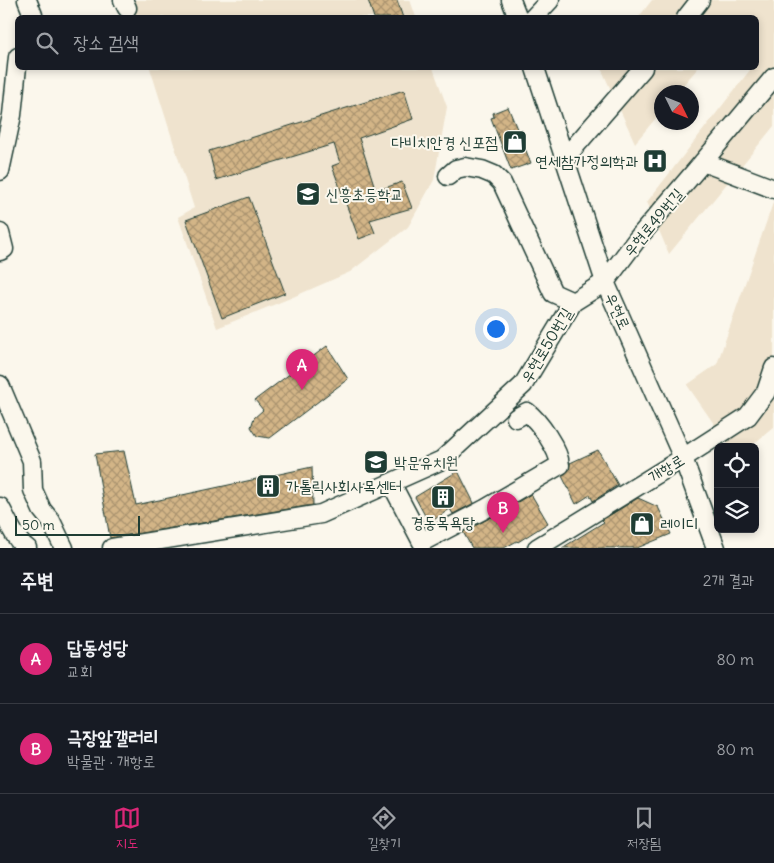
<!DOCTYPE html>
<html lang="ko">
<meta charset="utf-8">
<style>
body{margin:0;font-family:Delius,"Poor Story",sans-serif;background:#242831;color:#f1f3f6}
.controls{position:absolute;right:15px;bottom:15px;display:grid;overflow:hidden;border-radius:8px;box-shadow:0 2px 8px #0003}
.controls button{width:45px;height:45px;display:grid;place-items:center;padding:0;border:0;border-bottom:1px solid #363941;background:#171b24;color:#f1f3f6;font:25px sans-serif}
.compass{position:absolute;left:654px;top:85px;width:45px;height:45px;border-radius:50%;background:#171b24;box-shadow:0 2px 8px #0003;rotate:133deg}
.scale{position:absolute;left:15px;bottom:12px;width:125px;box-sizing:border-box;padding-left:5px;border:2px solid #1f3d34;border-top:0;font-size:14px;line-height:18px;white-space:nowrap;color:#1f3d34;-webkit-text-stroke:4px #fbf7ec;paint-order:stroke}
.you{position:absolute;left:495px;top:328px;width:18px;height:18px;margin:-12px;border:4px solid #fff;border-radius:50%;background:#1a73e8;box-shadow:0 0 0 8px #1a73e833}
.badge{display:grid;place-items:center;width:32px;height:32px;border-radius:50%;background:#db2777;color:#fff;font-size:16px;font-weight:700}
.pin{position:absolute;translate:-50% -41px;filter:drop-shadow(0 1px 2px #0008)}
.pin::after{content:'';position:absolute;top:26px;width:18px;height:15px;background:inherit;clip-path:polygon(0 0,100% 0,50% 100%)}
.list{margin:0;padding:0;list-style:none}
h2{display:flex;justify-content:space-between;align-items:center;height:65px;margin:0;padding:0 20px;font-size:21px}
h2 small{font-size:16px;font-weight:400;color:#9ea1a6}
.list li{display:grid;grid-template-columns:32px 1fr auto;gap:15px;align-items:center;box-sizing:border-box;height:90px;padding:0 20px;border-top:1px solid #363941}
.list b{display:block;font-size:19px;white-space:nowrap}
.list p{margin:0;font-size:16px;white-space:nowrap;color:#9ea1a6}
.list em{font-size:16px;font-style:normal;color:#9ea1a6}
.icon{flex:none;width:28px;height:28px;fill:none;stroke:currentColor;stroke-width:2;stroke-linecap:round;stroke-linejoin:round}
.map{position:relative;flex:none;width:774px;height:548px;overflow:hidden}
.search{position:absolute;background:#171b24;box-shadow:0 2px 8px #0003;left:15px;right:15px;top:15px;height:55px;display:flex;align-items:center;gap:12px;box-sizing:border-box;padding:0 18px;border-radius:8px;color:#9ea1a6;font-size:19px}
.sheet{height:245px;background:#171b24}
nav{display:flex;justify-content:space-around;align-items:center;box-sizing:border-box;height:70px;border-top:1px solid #363941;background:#171b24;font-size:14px;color:#9ea1a6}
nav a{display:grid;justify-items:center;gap:2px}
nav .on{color:#db2777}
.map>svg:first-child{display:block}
.built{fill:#efe3ce}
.building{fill:url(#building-cross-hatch);stroke:#1f3d34}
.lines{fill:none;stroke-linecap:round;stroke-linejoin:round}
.minor-casing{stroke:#1f3d34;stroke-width:21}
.minor{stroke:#fbf7ec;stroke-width:18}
.labels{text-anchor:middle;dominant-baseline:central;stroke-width:4;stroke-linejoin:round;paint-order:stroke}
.poi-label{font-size:16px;fill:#1f3d34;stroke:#fbf7ec;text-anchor:start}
.street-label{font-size:16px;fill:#1f3d34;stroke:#fbf7ec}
</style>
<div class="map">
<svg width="774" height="548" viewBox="0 0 774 548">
<defs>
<pattern id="building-cross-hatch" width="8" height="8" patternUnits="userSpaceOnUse" patternTransform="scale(1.25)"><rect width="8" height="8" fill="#d3b587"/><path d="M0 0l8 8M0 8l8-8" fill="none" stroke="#ab946f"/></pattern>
</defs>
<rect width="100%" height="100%" fill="#fbf7ec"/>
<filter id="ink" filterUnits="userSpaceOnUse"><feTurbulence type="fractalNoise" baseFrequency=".02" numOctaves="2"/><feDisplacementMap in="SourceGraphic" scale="10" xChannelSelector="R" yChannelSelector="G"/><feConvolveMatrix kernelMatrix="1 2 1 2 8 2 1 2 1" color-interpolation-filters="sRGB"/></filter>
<g filter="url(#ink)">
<!-- built -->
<path class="built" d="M129,0H410L416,17H134Z
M652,0H774V126L669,254L647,202L750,70L748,68H756V18H638Z
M150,68H433L447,107L434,180L408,227L350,272L293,297L217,328L178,217L194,208Z
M601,68H698L677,92H662L661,112L635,143Z
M774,200V427L750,447H730L687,385L717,364Z"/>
<!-- building -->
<path class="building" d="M368,0H397L403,18H374Z
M404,90L413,119L359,138L376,191L402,182L412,208L370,220L375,233L359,239L332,166L340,163L334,144L216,180L209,151Z
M508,107L531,163L511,170L491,118L494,117L493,113Z
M249,197L285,293L222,318L186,220Z
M327,346L348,379L270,438L257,436L251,427L254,418L263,410L255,400Z
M598,450L618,485L593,501L590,495L576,504L562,476L569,470L570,463Z
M124,451L136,505L312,467L313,505L110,538L95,454Z
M458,471L474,503L453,514L450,509L429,523L415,497Z
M531,494L548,523L518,542L517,541L504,548H472L463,532L499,513L500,515L511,506Z
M638,498L658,507L671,534L637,548H562L604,522L602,520Z"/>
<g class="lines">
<defs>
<path id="minor" d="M27,0L33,15L32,18
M123,0L127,8
M511,0L518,18
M533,18L550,0
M686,18L700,0
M535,68L605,282L683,458L716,548
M564,159L643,68
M703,162L774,189
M0,171L12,115L18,57
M448,176L456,169L465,167L482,170L494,175L502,183L553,293L573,302L605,282L638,238L703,162L774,77
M0,233L4,249L0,251
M0,385L32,461L33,490L42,510L51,521L64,548
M391,483L422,542L485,509L560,465C559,450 539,421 527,412L516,418
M0,507C7,519 15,541 27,548
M112,548L321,514L442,460L523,385L573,302
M537,548L683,458L748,416L766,392L774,368"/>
</defs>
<!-- minor casing -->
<use href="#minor" class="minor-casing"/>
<!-- minor -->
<use href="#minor" class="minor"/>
</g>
</g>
<!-- icons -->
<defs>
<symbol id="shop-square" viewBox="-11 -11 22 22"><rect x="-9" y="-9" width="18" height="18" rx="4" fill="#1f3d34" stroke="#fbf7ec"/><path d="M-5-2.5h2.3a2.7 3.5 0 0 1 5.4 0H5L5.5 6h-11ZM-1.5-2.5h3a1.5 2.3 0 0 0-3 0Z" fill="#fff"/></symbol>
<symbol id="hospital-square" viewBox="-11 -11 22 22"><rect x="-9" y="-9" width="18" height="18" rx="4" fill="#1f3d34" stroke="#fbf7ec"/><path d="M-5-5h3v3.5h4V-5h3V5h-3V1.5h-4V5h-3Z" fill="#fff"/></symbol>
<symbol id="school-square" viewBox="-11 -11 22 22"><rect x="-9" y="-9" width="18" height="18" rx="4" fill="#1f3d34" stroke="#fbf7ec"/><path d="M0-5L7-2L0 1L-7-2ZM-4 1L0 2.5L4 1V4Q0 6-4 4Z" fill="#fff"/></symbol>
<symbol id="building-square" viewBox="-11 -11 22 22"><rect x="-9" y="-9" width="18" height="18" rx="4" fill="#1f3d34" stroke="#fbf7ec"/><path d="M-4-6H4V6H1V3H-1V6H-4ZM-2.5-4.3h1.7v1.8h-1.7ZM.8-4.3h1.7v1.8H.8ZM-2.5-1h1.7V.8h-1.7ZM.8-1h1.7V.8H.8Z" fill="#fff"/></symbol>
</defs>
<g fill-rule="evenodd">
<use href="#shop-square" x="501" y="128" width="28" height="28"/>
<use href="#hospital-square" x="641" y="147" width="28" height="28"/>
<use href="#school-square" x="294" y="180" width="28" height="28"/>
<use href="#school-square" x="362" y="448" width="28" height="28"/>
<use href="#building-square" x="254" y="472" width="28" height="28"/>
<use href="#building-square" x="429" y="483" width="28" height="28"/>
<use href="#shop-square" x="628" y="510" width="28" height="28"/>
</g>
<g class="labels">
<!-- poi labels -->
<g class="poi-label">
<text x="498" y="142" text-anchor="end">다비치안경 신포점</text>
<text x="638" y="161" text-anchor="end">연세참가정의학과</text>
<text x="326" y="194">신흥초등학교</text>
<text x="394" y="462">박문유치원</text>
<text x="286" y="486">가톨릭사회사목센터</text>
<text x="443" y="522" text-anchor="middle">경동목욕탕</text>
<text x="660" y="524">레이디</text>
</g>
<!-- street labels -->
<g class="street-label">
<text transform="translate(653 222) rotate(-50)">우현로49번길</text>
<text transform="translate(618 311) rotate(66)">우현로</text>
<text transform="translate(546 345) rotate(-59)">우현로50번길</text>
<text transform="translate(666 468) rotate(-32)">개항로</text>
</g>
</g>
</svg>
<div class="controls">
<button><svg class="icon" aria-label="locate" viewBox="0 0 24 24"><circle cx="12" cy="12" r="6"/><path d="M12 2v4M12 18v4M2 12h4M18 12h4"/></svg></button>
<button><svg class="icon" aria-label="layers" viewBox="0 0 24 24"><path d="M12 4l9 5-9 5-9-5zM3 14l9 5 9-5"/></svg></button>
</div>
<svg class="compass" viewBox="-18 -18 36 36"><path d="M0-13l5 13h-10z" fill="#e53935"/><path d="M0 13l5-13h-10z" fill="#9ea1a6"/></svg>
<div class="scale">50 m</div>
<div class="you"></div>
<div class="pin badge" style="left:302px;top:390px">A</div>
<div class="pin badge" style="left:503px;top:533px">B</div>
<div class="search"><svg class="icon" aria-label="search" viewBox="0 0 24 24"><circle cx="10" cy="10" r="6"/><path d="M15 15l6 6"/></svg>장소 검색</div>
</div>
<section class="sheet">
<h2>주변<small>2개 결과</small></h2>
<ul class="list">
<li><span class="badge">A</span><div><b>답동성당</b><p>교회</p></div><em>80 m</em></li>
<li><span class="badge">B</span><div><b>극장앞갤러리</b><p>박물관 · 개항로</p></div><em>80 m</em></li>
</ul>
</section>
<nav>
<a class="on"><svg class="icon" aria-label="map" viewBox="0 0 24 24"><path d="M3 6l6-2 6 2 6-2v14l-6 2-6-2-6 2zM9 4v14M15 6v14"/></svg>지도</a>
<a><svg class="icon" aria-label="directions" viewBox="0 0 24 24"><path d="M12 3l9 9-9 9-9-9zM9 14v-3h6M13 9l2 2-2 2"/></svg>길찾기</a>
<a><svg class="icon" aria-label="saved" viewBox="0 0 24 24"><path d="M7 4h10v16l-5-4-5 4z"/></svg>저장됨</a>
</nav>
